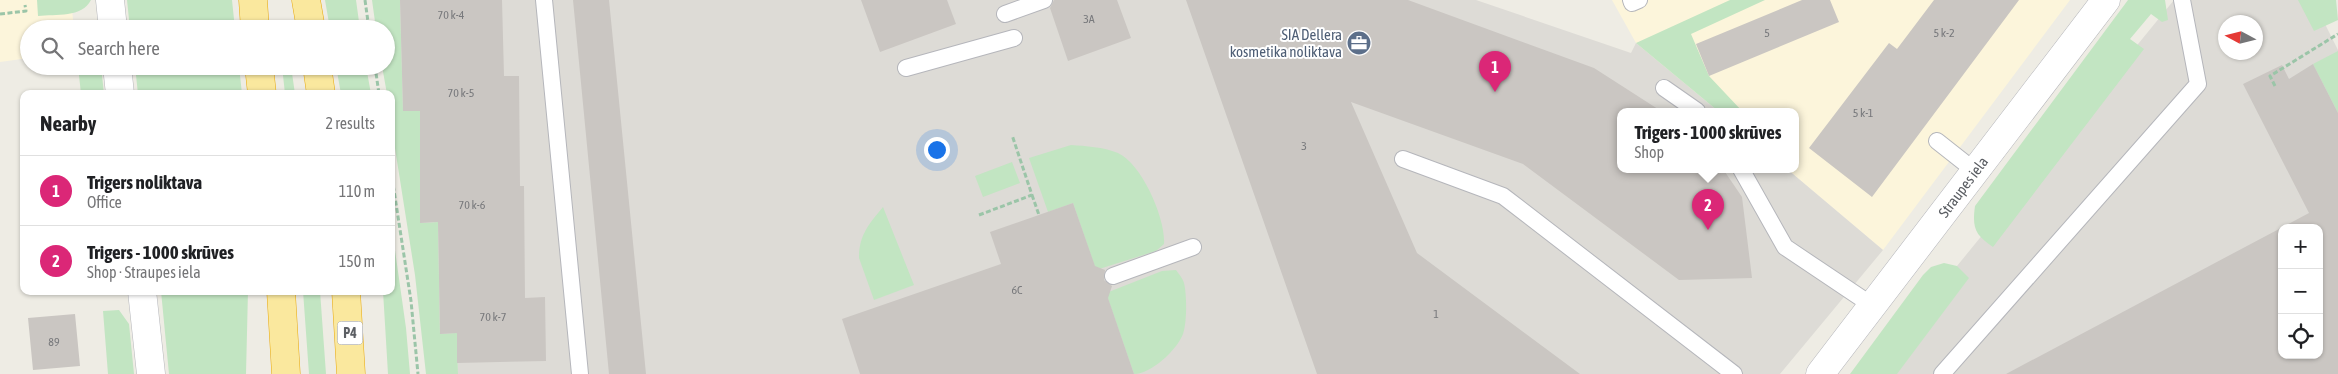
<!DOCTYPE html>
<meta charset="utf-8">
<style>
body{margin:0;font-family:"Asap Condensed",sans-serif;background:#f2f2f2;color:#202124}
.controls{position:absolute;right:15px;bottom:15px;display:grid;overflow:hidden;border-radius:10px;box-shadow:0 1px 4px #0004}
.controls button{width:45px;height:45px;display:grid;place-items:center;padding:0;border:0;border-bottom:1px solid #e0e0e0;background:#fff;color:#202124;font:25px sans-serif}
.compass{position:absolute;left:2218px;top:15px;width:45px;height:45px;border-radius:50%;background:#fff;box-shadow:0 1px 4px #0004;rotate:277deg}
.you{position:absolute;left:936px;top:149px;width:18px;height:18px;margin:-12px;border:4px solid #fff;border-radius:50%;background:#1a73e8;box-shadow:0 0 0 8px #1a73e833}
.badge{display:grid;place-items:center;width:32px;height:32px;border-radius:50%;background:#db2777;color:#fff;font-size:16px;font-weight:700}
.pin{position:absolute;translate:-50% -41px;filter:drop-shadow(0 1px 2px #0008)}
.pin::after{content:'';position:absolute;top:26px;width:18px;height:15px;background:inherit;clip-path:polygon(0 0,100% 0,50% 100%)}
.popup{position:absolute;left:1617px;top:108px;width:182px;height:65px;box-sizing:border-box;display:grid;place-content:center;border-radius:10px;background:#fff;filter:drop-shadow(0 1px 4px #0005);font-size:16px;white-space:nowrap;color:#757577}
.popup b{font-size:19px;color:#202124}
.popup::after{content:'';position:absolute;left:50%;top:100%;margin-left:-10px;border:10px solid transparent;border-top-color:#fff}
.list{margin:0;padding:0;list-style:none}
h2{display:flex;justify-content:space-between;align-items:center;height:65px;margin:0;padding:0 20px;font-size:21px}
h2 small{font-size:16px;font-weight:400;color:#757577}
.list li{display:grid;grid-template-columns:32px 1fr auto;gap:15px;align-items:center;box-sizing:border-box;height:70px;padding:0 20px;border-top:1px solid #e0e0e0}
.list b{display:block;font-size:19px;white-space:nowrap}
.list p{margin:0;font-size:16px;white-space:nowrap;color:#757577}
.list em{font-size:16px;font-style:normal;color:#757577}
.icon{flex:none;width:28px;height:28px;fill:none;stroke:currentColor;stroke-width:2;stroke-linecap:round;stroke-linejoin:round}
.map{position:relative;flex:none;width:2338px;height:374px;overflow:hidden}
.search{position:absolute;background:#fff;box-shadow:0 1px 4px #0004;left:20px;top:20px;width:375px;height:55px;display:flex;align-items:center;gap:12px;box-sizing:border-box;padding:0 18px;border-radius:28px;color:#757577;font-size:19px}
.panel{position:absolute;background:#fff;box-shadow:0 1px 4px #0004;left:20px;top:90px;width:375px;height:205px;border-radius:10px}
.map>svg:first-child{display:block}
.commercial{fill:#fcf5db}
.industrial{fill:#dddbd6;fill-rule:evenodd}
.green{fill:#c2e5c2}
.building{fill:#cac6c2;fill-rule:evenodd}
.lines{fill:none;stroke-linecap:round;stroke-linejoin:round}
.service-casing{stroke:#b5b6bb;stroke-width:18}
.minor-casing{stroke:#b5b6bb;stroke-width:29}
.trunk-casing{stroke:#e8a80a;stroke-width:29}
.path{stroke:#9bc5a8;stroke-width:3;stroke-dasharray:5 2.5;stroke-linecap:butt}
.service{stroke:#fff;stroke-width:16}
.minor{stroke:#fff;stroke-width:28}
.trunk{stroke:#fae89e;stroke-width:28}
.labels{text-anchor:middle;dominant-baseline:central;stroke-width:4;stroke-linejoin:round;paint-order:stroke}
.number-label{font-size:12px;fill:#78797c}
.shield{fill:#fff;stroke:#8d8f92;stroke-width:1}
.shield-label{font-size:14px;font-weight:bold;fill:#5c5f64}
.service-label{font-size:15px;fill:#4e5e75;stroke:#fff;text-anchor:end}
.street-label{font-size:15px;fill:#5c5f64;stroke:#fff}
</style>
<div class="map">
<svg width="2338" height="374" viewBox="0 0 2338 374">
<rect width="100%" height="100%" fill="#eeece4"/>
<!-- commercial -->
<path class="commercial" d="M0,0H71L74,29H29V58L0,62Z
M1612,0H2070L1883,250L1787,169H1796V111H1718L1636,43Z"/>
<!-- industrial -->
<path class="industrial" d="M400,0H1476L1631,53L1636,43L1718,111H1620V169H1787L1883,250L1780,374H458L457,334H440L438,222L420,223V111H403Z
M2174,0H2313L2338,50V374H1876L1935,293ZM2226,22H2256V52H2226ZM2282,228H2319V355H2282Z"/>
<!-- green -->
<path class="green" d="M37,0H91C82,18 56,14 38,16Z
M127,0H232L235,29H130Z
M325,0H356L360,29H330Z
M372,0H400L403,110L420,111L421,223L438,222L440,334L457,333L458,374H426L415,275L391,123V94H387L382,66H386V29H376Z
M1730,0H1765L1691,34L1709,76L1742,111H1718L1636,43Z
M2128,0H2165L2168,20L2162,22L2151,14L2130,39L2144,49L1993,247C1975,235 1972,228 1975,206Z
M2298,0H2336L2338,20L2314,31Z
M2338,51V113L2313,64Z
M78,66H101L104,94H81Z
M135,66H239L242,94H138Z
M282,66H291L295,94H285Z
M336,66H366L371,94H341Z
M1071,145C1086,146 1103,147 1118,153C1142,164 1166,219 1164,244L1156,251L1096,270L1073,203L1048,212L1029,158Z
M1012,162L1020,183L983,197L975,176Z
M883,207L914,285L874,300L859,258C859,235 869,224 883,207Z
M391,222L406,328L410,374H388L383,291H391Z
M1944,263L1957,266L1969,278L1897,374H1850L1923,275L1931,267Z
M1176,270C1179,274 1183,279 1184,283C1187,295 1187,323 1183,334C1177,350 1151,374 1134,374L1106,293L1162,271Z
M161,291H248L246,374H169Z
M303,291H320L326,374H309Z
M119,310L129,324L134,374H108L103,311Z"/>
<!-- building -->
<path class="building" d="M400,0H502L504,76H519L520,186H524L525,298L545,297L546,361L457,363V333L440,334L438,222L420,223V111H403Z
M573,0H609L646,374H609Z
M861,0H947L956,24L880,52Z
M1054,0H1117L1131,38L1068,61L1050,8Z
M1186,0H1408L1594,68L1661,111H1620V169H1723L1742,197L1752,278L1679,280L1523,164L1351,102L1417,253L1580,374H1317Z
M1802,0H1830L1839,22L1709,76L1696,44Z
M1934,0H2019L1872,197L1809,148L1889,43L1897,49Z
M2313,64L2338,113V374H2006L2309,213L2243,84L2282,65L2289,79ZM2282,228H2319V355H2282Z
M1073,203L1095,266L1105,270L1104,280L1112,286L1108,298L1134,374H860L842,319L1001,264L990,232Z
M75,314L80,366L33,370L28,318Z"/>
<g class="lines">
<defs>
<path id="service" d="M544,0L580,374
M1631,0L1632,3L1639,0
M1005,14L1044,0
M906,68L1014,38
M1664,88L1697,111
M1937,141L1975,171
M1403,159L1503,196L1734,374
M1741,169L1785,247L1873,306
M1113,276L1193,247
M1942,374L2198,84L2182,0"/>
<path id="minor" d="M110,0L113,29
M117,66L120,94
M142,291L151,374
M1820,374L2106,0"/>
<path id="trunk" d="M253,0L255,29
M306,0L311,29
M259,66L262,94
M317,66L321,94
M281,291L286,374
M346,291L351,374"/>
</defs>
<!-- service casing -->
<use href="#service" class="service-casing"/>
<!-- minor casing -->
<use href="#minor" class="minor-casing"/>
<!-- trunk casing -->
<use href="#trunk" class="trunk-casing"/>
<!-- path -->
<path class="path" d="M365,0L369,29
M0,14L26,11L25,5
M375,66L379,94
M2275,86L2270,76L2338,34
M391,171L411,301L418,374
M1032,195L1039,215
M979,215L1032,195L1012,135"/>
<!-- service -->
<use href="#service" class="service"/>
<!-- minor -->
<use href="#minor" class="minor"/>
<!-- trunk -->
<use href="#trunk" class="trunk"/>
</g>
<!-- icons -->
<defs>
<symbol id="office-disc" viewBox="-11 -11 22 22"><circle r="9.5" fill="#5c6f8a" stroke="#fff"/><path d="M-6-3h4V-5.5h4V-3h4V5H-6ZM-1-4.5V-3h2v-1.5ZM-6 0V1H6V0Z" fill="#fff"/></symbol>
</defs>
<g fill-rule="evenodd">
<use href="#office-disc" x="1345" y="29" width="28" height="28"/>
</g>
<g class="labels">
<!-- number labels -->
<g class="number-label">
<text x="451" y="15">70 k-4</text>
<text x="1089" y="19">3A</text>
<text x="1767" y="33">5</text>
<text x="1944" y="33">5 k-2</text>
<text x="461" y="93">70 k-5</text>
<text x="1863" y="113">5 k-1</text>
<text x="1304" y="146">3</text>
<text x="472" y="205">70 k-6</text>
<text x="1017" y="290">6C</text>
<text x="1436" y="314">1</text>
<text x="493" y="317">70 k-7</text>
<text x="54" y="342">89</text>
</g>
<!-- shield labels -->
<rect class="shield" x="337.5" y="321.5" width="25" height="23" rx="4"/>
<g class="shield-label">
<text x="350" y="333">P4</text>
</g>
<!-- service labels -->
<g class="service-label">
<text x="1342" y="34">SIA Dellera<tspan x="1342" dy="17">kosmetika noliktava</tspan></text>
</g>
<!-- street labels -->
<g class="street-label">
<text transform="translate(1963 187) rotate(-53)">Straupes iela</text>
</g>
</g>
</svg>
<div class="controls">
<button>+</button>
<button>−</button>
<button><svg class="icon" aria-label="locate" viewBox="0 0 24 24"><circle cx="12" cy="12" r="6"/><path d="M12 2v4M12 18v4M2 12h4M18 12h4"/></svg></button>
</div>
<svg class="compass" viewBox="-18 -18 36 36"><path d="M0-13l5 13h-10z" fill="#e53935"/><path d="M0 13l5-13h-10z" fill="#757577"/></svg>
<div class="you"></div>
<div class="pin badge" style="left:1495px;top:92px">1</div>
<div class="pin badge" style="left:1708px;top:230px">2</div>
<div class="popup"><b>Trigers - 1000 skrūves</b>Shop</div>
<div class="search"><svg class="icon" aria-label="search" viewBox="0 0 24 24"><circle cx="10" cy="10" r="6"/><path d="M15 15l6 6"/></svg>Search here</div>
<section class="panel">
<h2>Nearby<small>2 results</small></h2>
<ul class="list">
<li><span class="badge">1</span><div><b>Trigers noliktava</b><p>Office</p></div><em>110 m</em></li>
<li><span class="badge">2</span><div><b>Trigers - 1000 skrūves</b><p>Shop · Straupes iela</p></div><em>150 m</em></li>
</ul>
</section>
</div>
